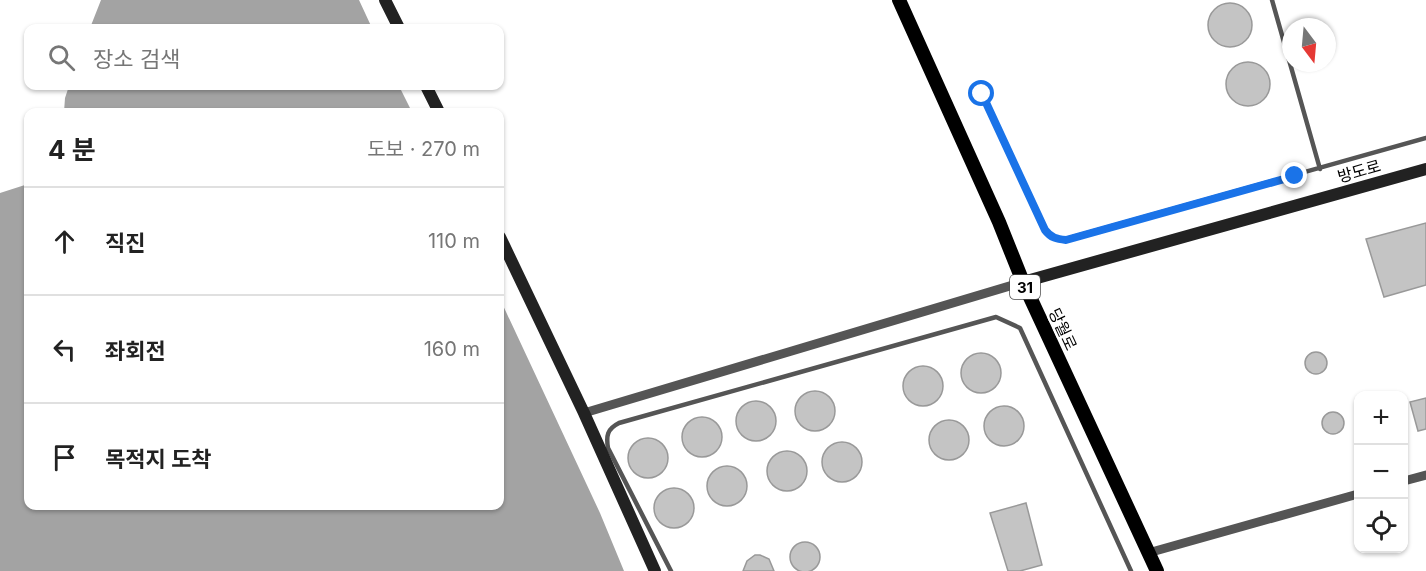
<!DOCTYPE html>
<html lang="ko">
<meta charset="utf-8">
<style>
body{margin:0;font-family:Inter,"Noto Sans KR",sans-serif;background:#f6f6f6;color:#222}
.controls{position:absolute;right:18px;bottom:18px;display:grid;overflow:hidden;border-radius:12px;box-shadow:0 2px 4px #0004}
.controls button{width:54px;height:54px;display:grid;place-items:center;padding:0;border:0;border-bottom:2px solid #e0e0e0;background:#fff;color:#222;font:30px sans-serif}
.compass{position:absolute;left:1282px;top:18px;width:54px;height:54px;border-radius:50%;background:#fff;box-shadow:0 2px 4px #0004;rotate:164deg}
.stop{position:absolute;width:18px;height:18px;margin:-14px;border:4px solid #1a73e8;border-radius:50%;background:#fff}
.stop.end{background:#1a73e8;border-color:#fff;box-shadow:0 2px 6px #0008}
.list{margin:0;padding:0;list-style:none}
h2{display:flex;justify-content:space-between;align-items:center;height:78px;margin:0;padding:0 24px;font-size:26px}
h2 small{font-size:20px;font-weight:400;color:#767676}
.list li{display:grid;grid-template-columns:39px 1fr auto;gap:18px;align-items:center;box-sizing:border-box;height:108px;padding:0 24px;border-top:2px solid #e0e0e0}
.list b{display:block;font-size:22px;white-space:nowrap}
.list em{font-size:20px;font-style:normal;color:#767676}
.icon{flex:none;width:33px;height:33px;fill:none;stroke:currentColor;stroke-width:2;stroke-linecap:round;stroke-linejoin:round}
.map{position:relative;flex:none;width:1426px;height:571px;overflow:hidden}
.search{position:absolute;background:#fff;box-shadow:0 2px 4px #0004;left:24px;top:24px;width:480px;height:66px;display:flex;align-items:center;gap:15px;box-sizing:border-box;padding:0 21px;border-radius:12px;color:#767676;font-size:22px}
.panel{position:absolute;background:#fff;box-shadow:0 2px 4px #0004;left:24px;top:108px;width:480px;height:402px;border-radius:12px}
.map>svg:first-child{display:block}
.water{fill:#a3a3a3}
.building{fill:#c4c4c4;stroke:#999;stroke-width:1.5}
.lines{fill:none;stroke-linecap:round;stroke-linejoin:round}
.lane{stroke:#555;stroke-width:4.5}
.street{stroke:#555;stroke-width:9}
.secondary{stroke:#222;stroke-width:12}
.primary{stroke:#000;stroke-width:14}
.route{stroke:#1a73e8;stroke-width:8}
.labels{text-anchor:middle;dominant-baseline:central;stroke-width:4.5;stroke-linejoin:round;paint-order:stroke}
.shield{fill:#fff;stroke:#4c4c4c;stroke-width:1.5}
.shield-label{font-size:15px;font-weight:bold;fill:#000}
.street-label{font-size:16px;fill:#000;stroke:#fff}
</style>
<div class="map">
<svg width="1426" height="571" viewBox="0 0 1426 571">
<rect width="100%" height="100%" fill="#fff"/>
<!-- water -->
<path class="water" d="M101,0H359L372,28H90Z
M69,86H399L412,112H64L65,98Z
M28,184V506H500V299L600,513L624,571H0V193Z"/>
<!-- building -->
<path class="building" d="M1208 25a22 22 0 1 1 44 0a22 22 0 1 1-44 0Z
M1226 84a22 22 0 1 1 44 0a22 22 0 1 1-44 0Z
M1426,223V285L1384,297L1366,239Z
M1305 363a11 11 0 1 1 22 0a11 11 0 1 1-22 0Z
M961 373a20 20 0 1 1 40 0a20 20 0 1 1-40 0Z
M903 386a20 20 0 1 1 40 0a20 20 0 1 1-40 0Z
M795 411a20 20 0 1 1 40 0a20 20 0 1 1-40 0Z
M1426,398V429L1418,431L1410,402Z
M736 421a20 20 0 1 1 40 0a20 20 0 1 1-40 0Z
M984 426a20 20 0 1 1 40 0a20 20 0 1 1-40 0Z
M1322 423a11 11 0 1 1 22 0a11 11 0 1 1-22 0Z
M682 437a20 20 0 1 1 40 0a20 20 0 1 1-40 0Z
M929 440a20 20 0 1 1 40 0a20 20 0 1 1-40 0Z
M628 458a20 20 0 1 1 40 0a20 20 0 1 1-40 0Z
M822 462a20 20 0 1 1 40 0a20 20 0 1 1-40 0Z
M767 471a20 20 0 1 1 40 0a20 20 0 1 1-40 0Z
M707 486a20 20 0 1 1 40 0a20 20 0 1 1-40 0Z
M654 508a20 20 0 1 1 40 0a20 20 0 1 1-40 0Z
M1026,503L1042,565L1020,571H1008L990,513Z
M790 557a15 15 0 1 1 30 0a15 15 0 1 1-30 0Z
M755,555H760L769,559L774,571H743L747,561Z"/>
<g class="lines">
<!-- lane -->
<path class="lane" d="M1272,0L1320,169
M982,85V94L1045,230C1051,238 1057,239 1066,239L1426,138
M671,571L608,448C606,436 607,429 619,423L996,317L1020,328L1131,571"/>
<!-- street -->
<path class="street" d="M584,413L1023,282
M1404,481L1426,475
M1148,553L1358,494"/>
<!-- secondary -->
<path class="secondary" d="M385,0L399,28
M426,86L439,112
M500,237L584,413L655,571
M1023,282L1426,169"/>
<!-- primary -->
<path class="primary" d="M899,0L999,222L1023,282L1157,571"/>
</g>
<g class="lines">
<!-- route -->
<path class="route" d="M982,94L1045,230C1051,238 1057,239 1066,240L1295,176"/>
</g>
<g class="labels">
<!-- shield labels -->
<rect class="shield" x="1010" y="275" width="30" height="24" rx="4.5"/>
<g class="shield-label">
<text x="1025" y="287">31</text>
</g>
<!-- street labels -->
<g class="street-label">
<text transform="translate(1359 171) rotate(-16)">방도로</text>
<text transform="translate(1063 329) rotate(65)">당월로</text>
</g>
</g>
</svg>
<div class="controls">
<button>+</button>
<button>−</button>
<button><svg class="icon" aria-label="locate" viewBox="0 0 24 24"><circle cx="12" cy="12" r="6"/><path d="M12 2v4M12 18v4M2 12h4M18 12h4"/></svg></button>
</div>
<svg class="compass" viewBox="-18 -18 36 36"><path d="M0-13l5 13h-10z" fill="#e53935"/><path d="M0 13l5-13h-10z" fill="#767676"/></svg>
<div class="stop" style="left:982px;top:94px"></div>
<div class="stop end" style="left:1295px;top:176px"></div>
<div class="search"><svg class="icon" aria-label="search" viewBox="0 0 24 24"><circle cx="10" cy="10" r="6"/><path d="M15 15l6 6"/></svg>장소 검색</div>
<section class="panel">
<h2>4 분<small>도보 · 270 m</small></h2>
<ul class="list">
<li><svg class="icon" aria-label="ahead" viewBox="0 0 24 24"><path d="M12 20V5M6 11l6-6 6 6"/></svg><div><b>직진</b></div><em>110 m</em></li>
<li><svg class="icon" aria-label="left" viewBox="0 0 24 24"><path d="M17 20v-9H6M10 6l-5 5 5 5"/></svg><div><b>좌회전</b></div><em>160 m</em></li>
<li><svg class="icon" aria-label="arrive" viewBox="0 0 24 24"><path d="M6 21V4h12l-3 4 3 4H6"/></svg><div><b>목적지 도착</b></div></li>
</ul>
</section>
</div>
